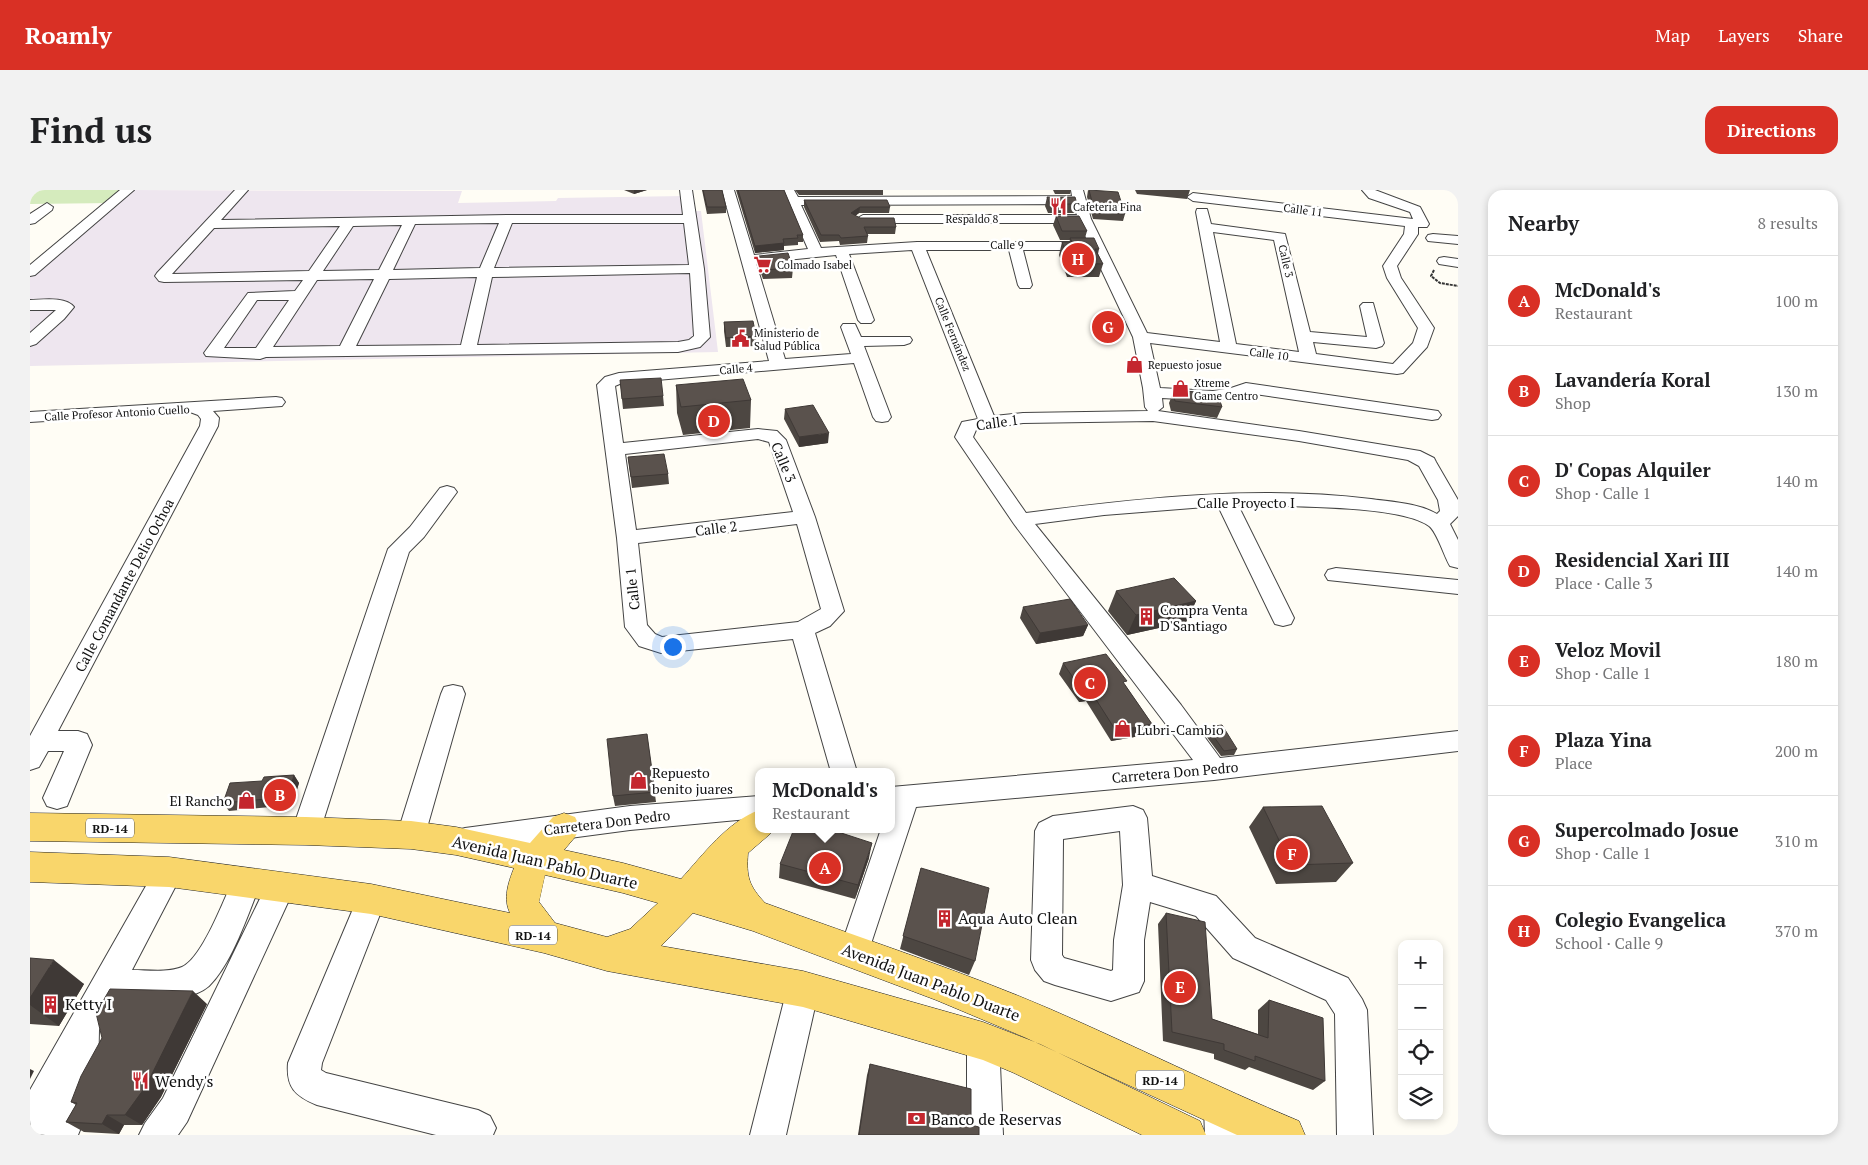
<!DOCTYPE html>
<meta charset="utf-8">
<style>
body{margin:0;font-family:"PT Serif",serif;background:#f2f2f2;color:#202124}
.controls{position:absolute;right:15px;bottom:15px;display:grid;overflow:hidden;border-radius:10px;box-shadow:0 2px 8px #0003}
.controls button{width:45px;height:45px;display:grid;place-items:center;padding:0;border:0;border-bottom:1px solid #e0e0e0;background:#fff;color:#202124;font:25px sans-serif}
.you{position:absolute;left:642px;top:456px;width:18px;height:18px;margin:-12px;border:4px solid #fff;border-radius:50%;background:#1a73e8;box-shadow:0 0 0 8px #1a73e833}
.badge{display:grid;place-items:center;width:32px;height:32px;border-radius:50%;background:#d93025;color:#fff;font-size:16px;font-weight:700}
.pin{position:absolute;translate:-50% -50%;border:2px solid #fff;box-shadow:0 1px 5px #0006}
.popup{position:absolute;left:725px;top:578px;width:140px;height:65px;box-sizing:border-box;display:grid;place-content:center;border-radius:10px;background:#fff;filter:drop-shadow(0 1px 4px #0005);font-size:16px;white-space:nowrap;color:#757577}
.popup b{font-size:19px;color:#202124}
.popup::after{content:'';position:absolute;left:50%;top:100%;margin-left:-10px;border:10px solid transparent;border-top-color:#fff}
.list{margin:0;padding:0;list-style:none}
h2{display:flex;justify-content:space-between;align-items:center;height:65px;margin:0;padding:0 20px;font-size:21px}
h2 small{font-size:16px;font-weight:400;color:#757577}
.list li{display:grid;grid-template-columns:32px 1fr auto;gap:15px;align-items:center;box-sizing:border-box;height:90px;padding:0 20px;border-top:1px solid #e0e0e0}
.list b{display:block;font-size:19px;white-space:nowrap}
.list p{margin:0;font-size:16px;white-space:nowrap;color:#757577}
.list em{font-size:16px;font-style:normal;color:#757577}
.icon{flex:none;width:28px;height:28px;fill:none;stroke:currentColor;stroke-width:2;stroke-linecap:round;stroke-linejoin:round}
.map{position:relative;flex:none;width:1428px;height:945px;overflow:hidden;border-radius:15px}
header{display:flex;align-items:center;gap:30px;box-sizing:border-box;height:70px;padding:0 25px;background:#d93025;color:#fff}
header strong{font-size:24px}
nav{display:flex;gap:28px;margin-inline-start:auto;font-size:18px}
.intro{display:flex;align-items:center;justify-content:space-between;box-sizing:border-box;height:120px;padding:0 30px}
h1{margin:0;font-size:35px}
.button{padding:12px 22px;border-radius:15px;background:#d93025;color:#fff;font-size:18px;font-weight:700}
main{display:flex;gap:30px;padding:0 30px}
aside{flex:1;background:#fff;border-radius:15px;box-shadow:0 2px 8px #0003}
.map>svg:first-child{display:block}
.industrial{fill:#eee6ef}
.green{fill:#d5ebbd}
.lines{fill:none;stroke-linecap:round;stroke-linejoin:round}
.minor-casing{stroke:#444;stroke-width:2}
.major-casing{stroke:#222;stroke-width:1}
.path{stroke:#333;stroke-width:2;stroke-dasharray:3 1;stroke-linecap:butt}
.minor{fill:#fff;fill-rule:evenodd}
.major{fill:#f9d66b;fill-rule:evenodd}
.wall{fill:#4d4742}
.shaded-wall{fill:#3f3936}
.building{fill:#5a524d;stroke:#3f3936}
.labels{text-anchor:middle;dominant-baseline:central;stroke-width:5;stroke-linejoin:round;paint-order:stroke}
.far-poi-label{font-size:11px;fill:#111;stroke:#fff;text-anchor:start}
.far-street-label{font-size:11px;fill:#111;stroke:#fff}
.shield{fill:#fff;stroke:#585858;stroke-width:1}
.shield-label{font-size:12px;font-weight:bold;fill:#111}
.street-label{font-size:14px;fill:#111;stroke:#fff}
.poi-label{font-size:14px;fill:#111;stroke:#fff;text-anchor:start}
.near-street-label{font-size:16px;fill:#111;stroke:#fff}
.near-poi-label{font-size:16px;fill:#111;stroke:#fff;text-anchor:start}
</style>
<header>
<strong>Roamly</strong>
<nav><a>Map</a><a>Layers</a><a>Share</a></nav>
</header>
<div class="intro"><h1>Find us</h1><a class="button">Directions</a></div>
<main>
<div class="map">
<svg width="1428" height="945" viewBox="0 0 1428 945">
<rect width="100%" height="100%" fill="#fffdf5"/>
<!-- industrial -->
<path class="industrial" d="M97,0L432,1L428,13L526,11L528,8L654,6L655,21H671L688,162L0,176V84Z"/>
<!-- green -->
<path class="green" d="M0,0H95L82,13L0,14Z"/>
<g class="lines">
<defs>
<path id="minor" d="M90,0H104L5,85L0,86V75Z
M205,0H218L191,30L477,25H653L650,0H662L674,79L680,147L670,157L648,162L236,167L230,169L176,166L174,163L218,103L265,101L273,90L134,92L129,91L125,86L127,83ZM469,33L450,78L363,80L385,34ZM482,33H654L659,75L464,78ZM372,35L349,80L293,81L323,36ZM310,36L279,81L142,84L184,38ZM660,83L664,146L659,150L648,152L447,155L462,87ZM447,87L431,155L326,156L359,89ZM344,89L310,156L243,157L287,90ZM227,110H259L226,158H194Z
M692,0H704L724,65L778,59L752,0H764L768,7L1042,6L1041,0H1053L1061,29L1117,143L1190,152L1166,22L1167,19H1177L1181,34L1255,44L1280,142L1337,147L1330,116L1333,113H1343L1354,153L1352,156L1346,158L1283,152L1286,164L1363,174L1383,153L1388,138L1357,88L1353,76L1374,44L1375,36L1163,11L1157,7L1163,3L1383,29L1380,22L1339,8L1332,0H1345L1390,17L1399,34L1397,37H1388V44L1367,76L1371,88L1404,138L1397,157L1373,183L1367,184L1120,153L1130,198L1183,201L1201,198L1216,193L1408,221L1411,225L1408,229L1402,230L1218,203L1183,211L1132,208L1133,217L1128,221L1269,241L1390,261L1404,268L1406,272L1428,310V326L1420,334L1428,350V378L1420,376C1414,366 1407,342 1399,336C1369,314 1249,317 1208,315L1264,428L1261,434L1253,436L1245,434L1242,428L1188,316L1074,325L1005,334L1151,515L1190,568L1428,541V561L1184,590L886,617L835,772L824,777L813,772L809,762L851,639H861V597L1163,570L984,334L925,247L932,232L948,229L882,60L819,64L844,130L841,133H831L828,130L806,65L726,73L755,169L821,164L811,137L813,134H825L831,147H880L882,150L880,153L874,155L834,156L861,227L858,231L852,232L846,231L843,227L824,173L592,193L585,196L593,253L728,239L747,241L756,250L785,327L814,421L800,436L785,443L827,582H801L763,449L631,463L609,456L595,437L587,348L567,195L575,187L589,183L739,171ZM1044,14L1047,25H833L826,29L833,33H1049L1058,52H887L791,58L771,15ZM1183,42L1244,50L1269,162L1206,154ZM896,60H979L988,95L990,98H1000L1002,95L993,60H1062L1103,147L1113,198L1115,217L1118,221L993,223L964,226ZM1123,231L1269,251L1378,270L1389,276L1408,310L1410,321L1407,324C1388,313 1362,312 1341,309C1226,295 1110,308 996,323L943,247L946,240L993,233ZM728,249L739,252L763,322L606,340L595,264ZM767,334L791,419L768,432L632,447L625,444L617,435L608,353Z
M17,13L23,17L22,20L5,33L0,34V24Z
M1403,44L1428,46V54L1398,51L1396,48L1398,45Z
M1414,67L1428,69V77L1409,74L1407,71L1409,68Z
M0,110C12,110 35,106 44,117L34,129L6,154L0,156V143L26,120H0Z
M246,207L252,208L255,212L252,216L183,221L189,228L188,236L28,541H48L57,544L62,555L37,616L27,619L17,616L13,608L34,561H18L9,577L0,580V546L170,236L171,229L168,225L160,222L0,232V222Z
M417,296L424,298L427,302L394,347L379,362L290,641L286,649L276,653L266,649L262,641L358,359L380,337L410,298Z
M1306,378L1428,390V404L1298,390L1295,385L1298,380Z
M423,495L432,497L435,504L395,645L391,653L381,657L371,653L367,645L411,504L414,497Z
M729,606V628L600,640L435,662L425,659L421,650L425,641L435,638L600,616Z
M1103,616L1113,620L1117,628L1122,686L1186,706L1225,748L1318,788L1332,809L1337,820L1343,945H1307L1305,824L1296,810L1203,768L1166,726L1120,712L1114,750V791L1109,802L1081,811L1025,795L1014,791L1005,780L1001,770L1005,641L1009,633L1023,626ZM1090,641L1093,695L1084,750L1083,780L1081,781L1034,768L1032,765L1033,649Z
M139,669L149,673L153,682L102,780C117,780 138,783 152,777C173,768 196,704 206,683L216,679L226,683L231,692C219,722 202,774 179,796C172,802 161,806 151,808C130,813 107,810 86,809L69,840L68,888L63,908L48,945H0V900L129,673Z
M250,684L260,688L265,697L157,932L148,945H109L115,933L133,908L240,688Z
M341,696L351,700L356,709L292,873L291,880L296,883L448,920L460,926L466,938L463,945H406L287,915C265,906 256,897 258,873L331,700Z
M773,784L784,788L789,799L756,945H720L757,799L762,788Z
M953,835L965,839L969,851L973,945H937V851L941,839Z
M1191,901L1203,906L1208,918L1211,945H1175L1174,918L1179,906Z"/>
<path id="major" d="M729,620V639H742L740,644L718,663C716,687 719,696 735,713C830,748 927,779 1020,819C1103,855 1185,896 1269,931L1275,945H1207L994,847L906,810L723,741L663,723L631,756L773,781L953,832L1010,854L1170,931L1176,945H1112L984,883L953,870L773,817L577,781L514,763L341,724L139,697L0,692V662L139,667L341,694L480,723C473,709 478,693 484,678L426,665L381,659L276,655L0,651V623L276,627L381,631L426,637L500,653L523,627L534,623L545,627L550,637L545,647L534,660L593,673L651,689C673,665 697,632 729,620ZM515,685L593,703L628,713L600,739L577,747L525,733L509,712Z"/>
</defs>
<!-- minor casing -->
<use href="#minor" class="minor-casing"/>
<!-- major casing -->
<use href="#major" class="major-casing"/>
<!-- path -->
<path class="path" d="M1404,80L1401,86L1410,93L1428,96"/>
<!-- minor -->
<use href="#minor" class="minor"/>
<!-- major -->
<use href="#major" class="major"/>
</g>
<!-- wall -->
<path class="wall" d="M594,0H617L604,4Z
M672,0H692L696,17V23L677,24Z
M706,0H754L773,45V52H768V55L754,56V60L725,63Z
M765,0H853V5H769Z
M1023,0H1041L1040,4H1025Z
M1058,0L1095,24L1093,31L1063,29L1057,7Z
M1105,0H1160L1157,9L1107,4Z
M1017,7L1047,14L1045,23H1018L1015,16Z
M774,10L860,17L859,23H829L825,26L830,28L866,37L865,44H837L838,46L837,53L810,55L809,51L790,52L774,17Z
M1026,26L1057,41L1055,48L1069,59L1068,64L1073,74L1069,87H1037L1029,65L1032,52H1039L1040,50H1030L1023,35Z
M729,66L763,78L762,88L733,89L728,75Z
M694,132L726,146V156L696,157L694,141Z
M590,190L633,206L634,216L593,219Z
M646,195L721,210L720,238L653,245L647,223Z
M1146,200L1167,205L1192,217L1187,228L1141,221L1139,213L1143,203H1145Z
M755,219L798,253L769,257L754,229Z
M598,267L638,284L639,294L602,298Z
M1086,401L1166,411L1156,432L1097,445L1078,421Z
M993,417L1058,435L1053,446L1006,454L990,428Z
M1033,473L1095,495L1122,534L1116,545L1081,551L1056,511L1049,512L1029,484Z
M1177,537L1207,559L1204,565L1191,566L1173,542Z
M617,544L626,612L585,616L583,606Z
M264,585L269,593L262,615L199,621L193,613L232,591Z
M1233,617L1323,673L1306,692L1246,694L1219,637Z
M839,668L825,709L749,688L750,674Z
M891,678L945,771L939,785L870,759Z
M1136,723L1182,829L1228,844V820L1239,810L1295,891L1283,900L1219,877L1215,880L1184,869V864L1133,851L1128,734Z
M0,768L54,794L29,836L0,834Z
M177,814L131,907L112,935H94L89,944L54,942L36,932L46,915L41,912L72,848Z
M840,874L941,935L949,945H828L837,885Z"/>
<!-- shaded-wall -->
<path class="shaded-wall" d="M604,0H617L604,4Z
M830,17L829,23L820,30L821,23Z
M754,53V60L725,63V56Z
M799,243L798,253L769,257V247Z
M1166,411L1156,432L1097,445L1106,425Z
M1058,435L1053,446L1006,454L1010,443Z
M1060,500L1056,511L1049,512L1053,502Z
M1122,534L1116,545L1081,551L1086,541Z
M264,585L269,593L262,615L258,607Z
M842,653L839,668L825,709L828,695Z
M24,770L54,794L29,836L0,815V808Z
M163,801L177,814L131,907L112,935L95,925Z
M0,879L4,881L0,889Z
M77,925L94,935L89,944L72,934Z"/>
<!-- building -->
<path class="building" d="M673,0H692L696,17H677Z
M708,0H754L773,45H767L768,48L753,49L754,53L725,56Z
M1059,0L1088,2L1095,24L1065,23Z
M1017,7H1045L1047,14H1020Z
M774,10H857L860,17H830L821,23L830,28H864L866,37H834L838,46L811,48L809,45H791Z
M1026,26H1049L1057,41H1032Z
M1040,48H1064L1069,59H1065L1073,74L1040,73L1032,52H1042Z
M758,63L763,78L733,80L729,66Z
M723,131L726,146L696,148L694,132Z
M631,188L633,206L592,209L590,190Z
M713,189L721,210L651,217L646,195Z
M1146,200L1166,202L1167,205L1189,208L1192,217L1145,211L1143,203H1146Z
M783,215L799,243L769,247L755,219Z
M634,264L638,284L601,287L598,267Z
M1144,388L1166,411L1106,425L1086,401Z
M1040,409L1058,435L1010,443L993,417Z
M1076,464L1097,491L1093,492L1122,534L1086,541L1060,500L1053,502L1033,473Z
M1192,535L1207,559L1194,561L1177,537Z
M617,544L625,602L583,606L577,549Z
M264,585L258,607L193,613L200,593L232,591L234,587Z
M1292,616L1323,673L1261,675L1233,617Z
M764,639H799L842,653L828,695L750,674Z
M891,678L959,698L945,771L873,746Z
M1136,723L1175,732L1182,829L1238,848L1239,810L1293,828L1295,891L1225,866V871L1194,860V854L1142,842Z
M0,768L24,770L0,808Z
M80,799L163,801L116,896L95,925H77L72,934L36,932L47,913L41,912L51,886L72,848L66,823Z
M840,874L941,899V935L949,937V945H829Z"/>
<!-- icons -->
<defs>
<symbol id="restaurant-bare" viewBox="-9 -9 18 18"><path d="M-5-6h1v4h1v-4h1v4h1v-4h1v5L-1.5 .5V6h-2V.5L-5-1ZM5-6V6H3V1.5H1.5Q1.5-4 5-6Z" fill="#c4262e" stroke="#fff" stroke-width="2.5" paint-order="stroke"/></symbol>
<symbol id="supermarket-bare" viewBox="-9 -9 18 18"><path d="M-6-5.5h2.5l.6 2H6L4.5 2H-2.5L-4.4-4H-6ZM-1.5 3.2a1.3 1.3 0 1 0 .1 0ZM3 3.2a1.3 1.3 0 1 0 .1 0Z" fill="#c4262e" stroke="#fff" stroke-width="2.5" paint-order="stroke"/></symbol>
<symbol id="civic-bare" viewBox="-9 -9 18 18"><path d="M-.6-6.5H3V-4.5H.6V-3L4-1V1h2V6H-6V1h2V-1L-.6-3ZM-1.2 2.5V6h2.4V2.5Z" fill="#c4262e" stroke="#fff" stroke-width="2.5" paint-order="stroke"/></symbol>
<symbol id="shop-bare" viewBox="-9 -9 18 18"><path d="M-5-2.5h2.3a2.7 3.5 0 0 1 5.4 0H5L5.5 6h-11ZM-1.5-2.5h3a1.5 2.3 0 0 0-3 0Z" fill="#c4262e" stroke="#fff" stroke-width="2.5" paint-order="stroke"/></symbol>
<symbol id="building-bare" viewBox="-9 -9 18 18"><path d="M-4-6H4V6H1V3H-1V6H-4ZM-2.5-4.3h1.7v1.8h-1.7ZM.8-4.3h1.7v1.8H.8ZM-2.5-1h1.7V.8h-1.7ZM.8-1h1.7V.8H.8Z" fill="#c4262e" stroke="#fff" stroke-width="2.5" paint-order="stroke"/></symbol>
<symbol id="bank-bare" viewBox="-9 -9 18 18"><path d="M-6-4H6V4H-6ZM0-2.3a2.3 2.3 0 1 0 0 4.6a2.3 2.3 0 1 0 0-4.6Z" fill="#c4262e" stroke="#fff" stroke-width="2.5" paint-order="stroke"/></symbol>
</defs>
<g fill-rule="evenodd">
<use href="#restaurant-bare" x="1016" y="4" width="25" height="25"/>
<use href="#supermarket-bare" x="720" y="62" width="25" height="25"/>
<use href="#civic-bare" x="698" y="136" width="25" height="25"/>
<use href="#shop-bare" x="1092" y="162" width="25" height="25"/>
<use href="#shop-bare" x="1138" y="186" width="25" height="25"/>
<use href="#building-bare" x="1104" y="414" width="25" height="25"/>
<use href="#shop-bare" x="1080" y="526" width="25" height="25"/>
<use href="#shop-bare" x="596" y="578" width="25" height="25"/>
<use href="#shop-bare" x="204" y="598" width="25" height="25"/>
<use href="#building-bare" x="902" y="716" width="25" height="25"/>
<use href="#building-bare" x="8" y="802" width="25" height="25"/>
<use href="#restaurant-bare" x="98" y="878" width="25" height="25"/>
<use href="#bank-bare" x="874" y="916" width="25" height="25"/>
</g>
<g class="labels">
<!-- far-poi labels -->
<g class="far-poi-label">
<text x="1043" y="17">Cafeteria Fina</text>
<text x="747" y="75">Colmado Isabel</text>
<text x="724" y="143">Ministerio de<tspan x="724" dy="13">Salud Pública</tspan></text>
<text x="1118" y="175">Repuesto josue</text>
<text x="1164" y="193">Xtreme<tspan x="1164" dy="13">Game Centro</tspan></text>
</g>
<!-- far-street labels -->
<g class="far-street-label">
<text transform="translate(1273 20) rotate(7)">Calle 11</text>
<text x="942" y="29">Respaldo 8</text>
<text x="977" y="55">Calle 9</text>
<text transform="translate(1256 71) rotate(77)">Calle 3</text>
<text transform="translate(923 144) rotate(68)">Calle Fernández</text>
<text transform="translate(1239 164) rotate(7)">Calle 10</text>
<text transform="translate(706 179) rotate(-5)">Calle 4</text>
<text transform="translate(87 223) rotate(-3)">Calle Profesor Antonio Cuello</text>
</g>
<!-- shield labels -->
<g class="shield">
<rect x="56" y="628.5" width="48" height="19" rx="4"/>
<rect x="479" y="735.5" width="48" height="19" rx="4"/>
<rect x="1106" y="880.5" width="48" height="19" rx="4"/>
</g>
<g class="shield-label">
<text x="80" y="638">RD-14</text>
<text x="503" y="745">RD-14</text>
<text x="1130" y="890">RD-14</text>
</g>
<!-- street labels -->
<g class="street-label">
<text transform="translate(967 232) rotate(-8)">Calle 1</text>
<text transform="translate(754 272) rotate(67)">Calle 3</text>
<text x="1216" y="312">Calle Proyecto I</text>
<text transform="translate(686 338) rotate(-7)">Calle 2</text>
<text transform="translate(94 395) rotate(-62)">Calle Comandante Delio Ochoa</text>
<text transform="translate(602 399) rotate(-96)">Calle 1</text>
<text transform="translate(1145 582) rotate(-5)">Carretera Don Pedro</text>
<text transform="translate(577 632) rotate(-7)">Carretera Don Pedro</text>
</g>
<!-- poi labels -->
<g class="poi-label">
<text x="1130" y="419">Compra Venta<tspan x="1130" dy="16">D'Santiago</tspan></text>
<text x="1107" y="539">Lubri-Cambio</text>
<text x="622" y="582">Repuesto<tspan x="622" dy="16">benito juares</tspan></text>
<text x="202" y="610" text-anchor="end">El Rancho</text>
</g>
<!-- near-street labels -->
<g class="near-street-label">
<text transform="translate(515 672) rotate(13)">Avenida Juan Pablo Duarte</text>
<text transform="translate(901 792) rotate(21)">Avenida Juan Pablo Duarte</text>
</g>
<!-- near-poi labels -->
<g class="near-poi-label">
<text x="928" y="728">Aqua Auto Clean</text>
<text x="35" y="814">Ketty I</text>
<text x="125" y="891">Wendy's</text>
<text x="901" y="929">Banco de Reservas</text>
</g>
</g>
</svg>
<div class="controls">
<button>+</button>
<button>−</button>
<button><svg class="icon" aria-label="locate" viewBox="0 0 24 24"><circle cx="12" cy="12" r="6"/><path d="M12 2v4M12 18v4M2 12h4M18 12h4"/></svg></button>
<button><svg class="icon" aria-label="layers" viewBox="0 0 24 24"><path d="M12 4l9 5-9 5-9-5zM3 14l9 5 9-5"/></svg></button>
</div>
<div class="you"></div>
<div class="pin badge" style="left:795px;top:678px">A</div>
<div class="popup"><b>McDonald's</b>Restaurant</div>
<div class="pin badge" style="left:250px;top:605px">B</div>
<div class="pin badge" style="left:1060px;top:493px">C</div>
<div class="pin badge" style="left:684px;top:231px">D</div>
<div class="pin badge" style="left:1150px;top:797px">E</div>
<div class="pin badge" style="left:1262px;top:664px">F</div>
<div class="pin badge" style="left:1078px;top:137px">G</div>
<div class="pin badge" style="left:1048px;top:69px">H</div>
</div>
<aside>
<h2>Nearby<small>8 results</small></h2>
<ul class="list">
<li><span class="badge">A</span><div><b>McDonald's</b><p>Restaurant</p></div><em>100 m</em></li>
<li><span class="badge">B</span><div><b>Lavandería Koral</b><p>Shop</p></div><em>130 m</em></li>
<li><span class="badge">C</span><div><b>D' Copas Alquiler</b><p>Shop · Calle 1</p></div><em>140 m</em></li>
<li><span class="badge">D</span><div><b>Residencial Xari III</b><p>Place · Calle 3</p></div><em>140 m</em></li>
<li><span class="badge">E</span><div><b>Veloz Movil</b><p>Shop · Calle 1</p></div><em>180 m</em></li>
<li><span class="badge">F</span><div><b>Plaza Yina</b><p>Place</p></div><em>200 m</em></li>
<li><span class="badge">G</span><div><b>Supercolmado Josue</b><p>Shop · Calle 1</p></div><em>310 m</em></li>
<li><span class="badge">H</span><div><b>Colegio Evangelica</b><p>School · Calle 9</p></div><em>370 m</em></li>
</ul>
</aside>
</main>
